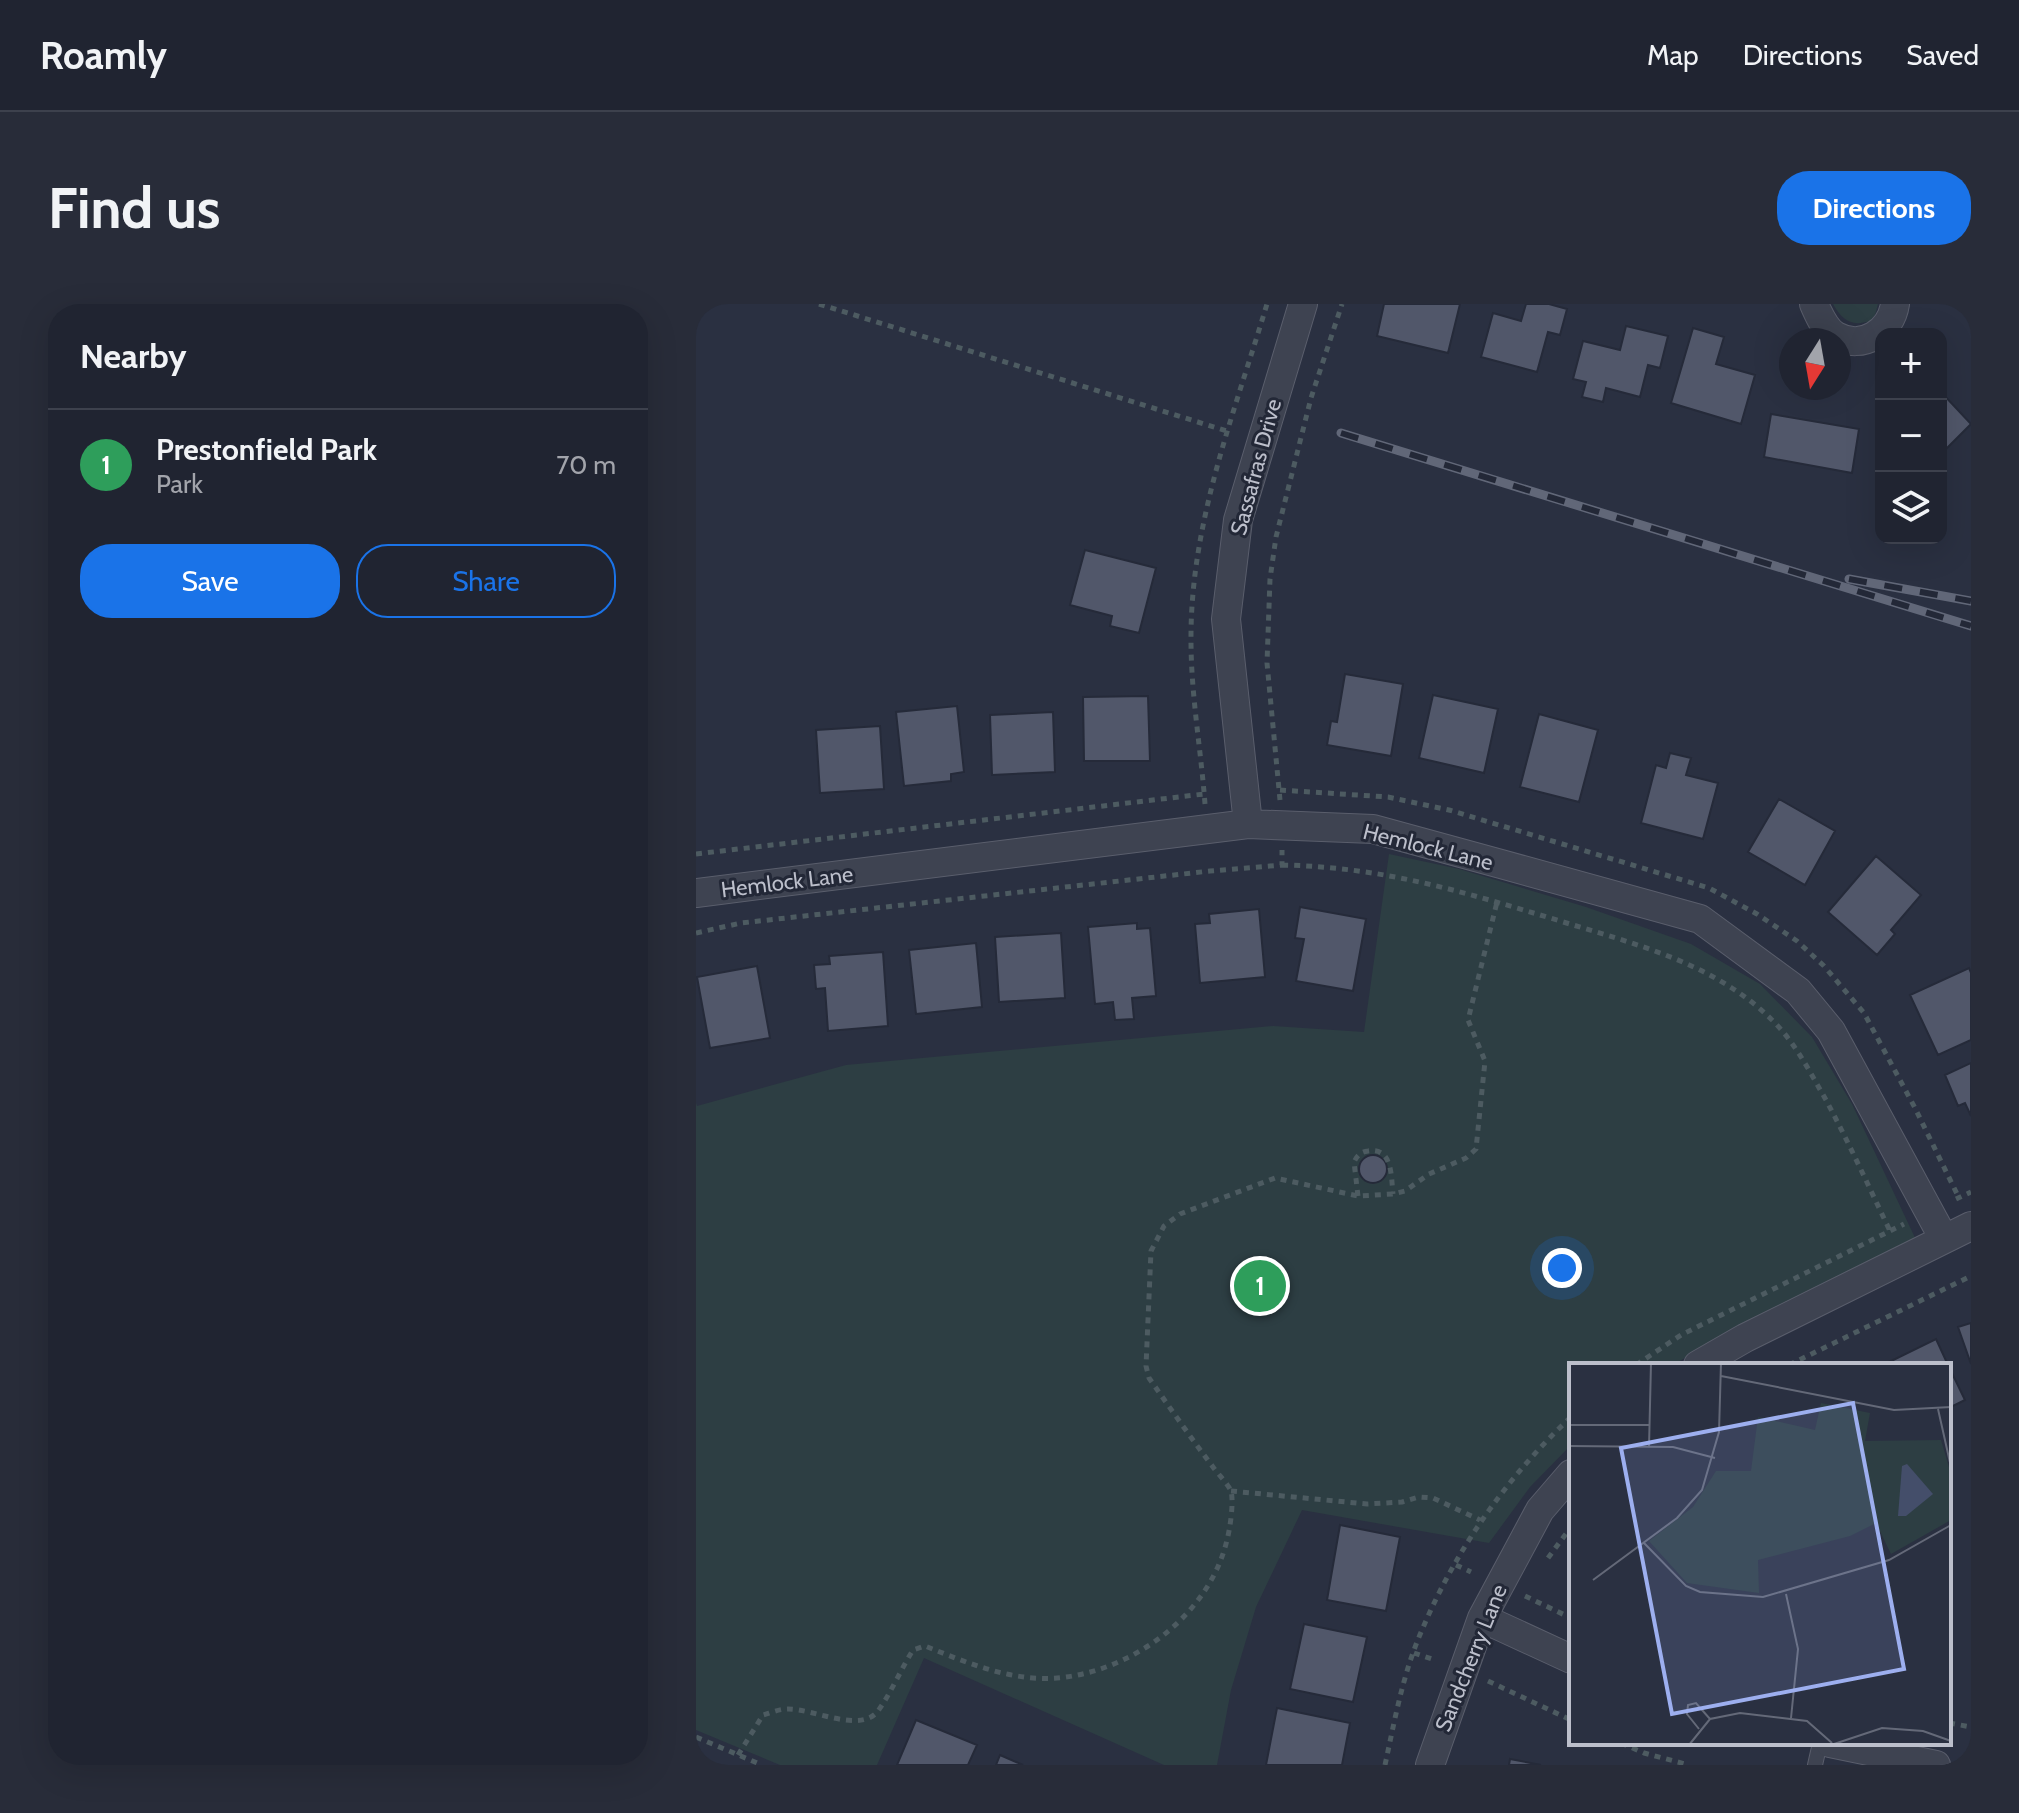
<!DOCTYPE html>
<meta charset="utf-8">
<style>
body{margin:0;font-family:Cabin,sans-serif;background:#282c39;color:#f1f3f6}
.controls{position:absolute;right:24px;top:24px;display:grid;overflow:hidden;border-radius:16px;box-shadow:0 8px 32px #0002}
.controls button{width:72px;height:72px;display:grid;place-items:center;padding:0;border:0;border-bottom:2px solid #3d414d;background:#202431;color:#f1f3f6;font:40px sans-serif}
.compass{position:absolute;left:1083px;top:24px;width:72px;height:72px;border-radius:50%;background:#202431;box-shadow:0 8px 32px #0002;rotate:191deg}
.you{position:absolute;left:866px;top:964px;width:28px;height:28px;margin:-20px;border:6px solid #fff;border-radius:50%;background:#1a73e8;box-shadow:0 0 0 12px #1a73e833}
.badge{display:grid;place-items:center;width:52px;height:52px;border-radius:50%;background:#1a73e8;color:#fff;font-size:26px;font-weight:700}
.pin{position:absolute;translate:-50% -50%;border:4px solid #fff;box-shadow:0 2px 8px #0006}
.list{margin:0;padding:0;list-style:none}
h2{display:flex;justify-content:space-between;align-items:center;height:104px;margin:0;padding:0 32px;font-size:34px}
h2 small{font-size:26px;font-weight:400;color:#a2a4ab}
.list li{display:grid;grid-template-columns:52px 1fr auto;gap:24px;align-items:center;box-sizing:border-box;height:112px;padding:0 32px;border-top:2px solid #3d414d}
.list b{display:block;font-size:30px;white-space:nowrap}
.list p{margin:0;font-size:26px;white-space:nowrap;color:#a2a4ab}
.list em{font-size:26px;font-style:normal;color:#a2a4ab}
.actions{display:flex;gap:16px;padding:24px 32px}
.actions a{flex:1;padding:18px 0;border:2px solid #1a73e8;border-radius:32px;text-align:center;font-size:28px;color:#1a73e8}
.actions .main{background:#1a73e8;color:#fff}
.icon{flex:none;width:44px;height:44px;fill:none;stroke:currentColor;stroke-width:2;stroke-linecap:round;stroke-linejoin:round}
.map{position:relative;flex:none;width:1275px;height:1461px;overflow:hidden;border-radius:32px}
header{display:flex;align-items:center;gap:48px;box-sizing:border-box;height:112px;padding:0 40px;background:#202431;border-bottom:2px solid #3d414d}
header strong{font-size:38px}
nav{display:flex;gap:44px;margin-inline-start:auto;font-size:28px}
.intro{display:flex;align-items:center;justify-content:space-between;box-sizing:border-box;height:192px;padding:0 48px}
h1{margin:0;font-size:56px}
.button{padding:20px 36px;border-radius:32px;background:#1a73e8;color:#fff;font-size:28px;font-weight:700}
main{display:flex;gap:48px;padding:0 48px}
aside{flex:1;background:#202431;border-radius:32px;box-shadow:0 8px 32px #0002}
.map>svg:first-child{display:block}
.green{fill:#2d3e43}
.building{fill:#51576a;stroke:#252a39;stroke-width:2}
.lines{fill:none;stroke-linecap:round;stroke-linejoin:round}
.lane-casing{stroke:#5a5e6c;stroke-width:16}
.street-casing{stroke:#5a5e6c;stroke-width:30}
.path{stroke:#4d5b61;stroke-width:5;stroke-dasharray:6 6;stroke-linecap:butt}
.lane{stroke:#3e4351;stroke-width:14}
.street{stroke:#3e4351;stroke-width:28}
.rail-casing{stroke:#616778;stroke-width:9}
.rail{stroke:#232837;stroke-width:6;stroke-dasharray:18;stroke-linecap:butt}
.labels{text-anchor:middle;dominant-baseline:central;stroke-width:6;stroke-linejoin:round;paint-order:stroke}
.street-label{font-size:22px;fill:#bcbfcb;stroke:#232837}
.inset-road{fill:none;stroke:#646978;stroke-width:2}
.view{fill:#9dafef;fill-opacity:0.15;stroke:#9dafef;stroke-width:4}
.inset-edge{fill:none;stroke:#bcbfcb;stroke-width:4}
</style>
<header>
<strong>Roamly</strong>
<nav><a>Map</a><a>Directions</a><a>Saved</a></nav>
</header>
<div class="intro"><h1>Find us</h1><a class="button">Directions</a></div>
<main>
<aside>
<h2>Nearby<small></small></h2>
<ul class="list">
<li><span class="badge" style="background:#2e9e5b">1</span><div><b>Prestonfield Park</b><p>Park</p></div><em>70 m</em></li>
</ul>
<div class="actions"><a class="main">Save</a><a>Share</a></div>
</aside>
<div class="map">
<svg width="1275" height="1461" viewBox="0 0 1275 1461">
<rect width="100%" height="100%" fill="#2a3041"/>
<!-- green -->
<path class="green" d="M1137,0H1182L1179,11L1174,17C1155,23 1146,16 1137,0Z
M693,550L763,565L890,603L995,640L1064,680L1116,733L1156,800L1221,938L1036,1026L977,1061H875V1141L834,1183L793,1239L606,1206L560,1303L535,1386L521,1461H468L228,1354L181,1461H84L0,1426V799L1,802L150,761L577,722L668,728Z"/>
<!-- building -->
<path class="building" d="M688,0H764L752,49L681,32Z
M830,0H853L871,5L864,31L852,28L841,68L785,53L797,9L825,17Z
M930,22L972,32L964,64L952,61L944,93L910,84L907,98L886,93L890,78L877,75L887,37L924,46Z
M997,24L1028,33L1020,60L1059,71L1045,120L975,99Z
M1245,88L1275,120L1245,150Z
M1075,110L1163,125L1156,169L1068,153Z
M389,246L460,264L443,329L414,322L416,312L374,301Z
M649,370L707,380L695,452L631,441L635,417L641,418Z
M737,391L802,405L788,469L723,454Z
M452,392L454,457H388L387,393Z
M261,402L268,468L255,470V477L208,482L200,408Z
M357,408L359,468L296,471L294,411Z
M843,410L902,426L883,498L824,483Z
M184,422L188,485L124,489L120,426Z
M974,449L995,454L990,471L1022,479L1007,535L945,519L960,461L970,464Z
M1083,495L1139,527L1109,581L1052,548Z
M1180,552L1225,591L1195,626L1199,630L1181,651L1132,608Z
M604,603L670,615L657,687L600,677L608,635L599,634Z
M563,605L569,673L504,679L499,620L514,619L513,610Z
M441,619V625L454,624L460,692L436,694L438,715L419,716L417,698L399,700L392,623Z
M365,629L369,694L303,698L299,633Z
M280,639L286,703L220,710L213,646Z
M187,648L192,722L132,727L129,684L120,685L118,661L134,660L133,652Z
M61,662L74,734L14,744L1,673Z
M1273,664L1275,669V736L1242,751L1214,691Z
M1275,759V812L1269,799L1262,802L1249,771Z
M663 865a14 14 0 1 1 28 0a14 14 0 1 1-28 0Z
M1275,1019V1060L1262,1023Z
M1240,1035L1252,1061H1187Z
M1253,1063L1269,1096L1253,1104Z
M644,1221L704,1233L690,1307L631,1296Z
M608,1320L671,1333L657,1398L594,1385Z
M581,1404L654,1419L646,1461H570Z
M220,1416L281,1441L272,1461H201Z
M304,1451L327,1461H300Z
M814,1455L845,1461H813Z"/>
<g class="lines">
<defs>
<path id="lane" d="M1119,1461L1124,1439"/>
<path id="street" d="M1118,0C1123,11 1129,26 1140,32C1167,47 1195,27 1199,0
M552,520L530,315L542,216L607,0
M0,589L552,520L677,525L805,560L1004,615L1102,687L1135,727L1248,935
M1002,1061L1049,1034L1275,922
M786,1314L875,1355
M1134,1439L1240,1461
M734,1461L786,1314L844,1206L875,1170"/>
</defs>
<!-- lane casing -->
<use href="#lane" class="lane-casing"/>
<!-- street casing -->
<use href="#street" class="street-casing"/>
<!-- path -->
<path class="path" d="M123,0L534,128
M584,486L692,493L753,506L1013,584L1061,610L1101,637L1128,662L1168,709L1219,804L1263,894
M584,496L571,359L574,275L580,233L615,94L646,0
M509,500C505,446 495,391 495,337C494,220 538,110 571,0
M0,550L508,490
M586,561C688,563 768,588 864,617C942,641 1022,660 1080,720C1101,742 1115,770 1130,796C1153,839 1173,883 1194,927
M0,629L45,619L514,567L586,561V546
M662,892L658,858C661,852 664,848 672,847C697,843 695,873 697,890
M1260,895L1275,888
M940,1061L985,1031L1208,920
M1093,1061L1275,972
M535,1187L671,1200L706,1198L723,1193L737,1194L784,1216
M852,1254L875,1223
M760,1261L775,1268
M829,1292L875,1314
M718,1349L736,1355
M792,1377L875,1416
M1253,1419L1275,1423
M0,1433L66,1461
M925,1439L948,1449L993,1461
M42,1451L67,1411C74,1409 83,1405 91,1405C116,1404 164,1430 182,1407C195,1389 205,1365 217,1346L229,1342C274,1360 321,1380 370,1373C443,1363 514,1308 531,1236C534,1225 538,1198 535,1187C532,1180 522,1170 517,1163C495,1134 474,1104 453,1074L450,1062L455,947L468,922L484,910L579,874L662,892L697,890L709,887L733,870L770,854L780,845L789,757L772,716L801,598
M689,1461C699,1415 707,1369 726,1326C760,1245 811,1173 875,1113"/>
<!-- lane -->
<use href="#lane" class="lane"/>
<!-- street -->
<use href="#street" class="street"/>
<defs>
<path id="rail" d="M645,129L1275,322
M1153,275L1275,297"/>
</defs>
<!-- rail casing -->
<use href="#rail" class="rail-casing"/>
<!-- rail -->
<use href="#rail" class="rail"/>
</g>
<g class="labels">
<!-- street labels -->
<g class="street-label">
<text transform="translate(560 163) rotate(-75)">Sassafras Drive</text>
<text transform="translate(732 543) rotate(14)">Hemlock Lane</text>
<text transform="translate(91 578) rotate(-7)">Hemlock Lane</text>
<text transform="translate(775 1354) rotate(-68)">Sandcherry Lane</text>
</g>
</g>
<!-- overview -->
<g transform="translate(873 1059)">
<rect width="382" height="382" fill="#2a3041"/>
<path d="M252,40L301,50L296,78L372,77L382,111V157L322,191L307,160L281,173L189,197L190,230L118,220L80,178L124,144L147,108H182L189,54L246,67Z" fill="#2d3e43"/>
<path d="M338,101L364,131L337,153H329L333,103Z" fill="#444e6a"/>
<path class="inset-road" d="M152,13L325,47L382,44M369,46L382,104M0,62H80M0,83L104,84L146,95M80,84L82,0M75,180L117,223L131,229L194,234L320,197L382,162M24,217L108,155L133,127L150,69L152,0M217,231L229,286L222,355M130,366L118,351L119,342L127,340L141,356M120,382L141,356L171,350L238,358L263,380M262,382L313,365L354,368L382,378"/>
<path class="view" d="M284,40L335,306L103,351L52,85Z"/>
<rect width="382" height="382" class="inset-edge"/>
</g>
</svg>
<div class="controls">
<button>+</button>
<button>−</button>
<button><svg class="icon" aria-label="layers" viewBox="0 0 24 24"><path d="M12 4l9 5-9 5-9-5zM3 14l9 5 9-5"/></svg></button>
</div>
<svg class="compass" viewBox="-18 -18 36 36"><path d="M0-13l5 13h-10z" fill="#e53935"/><path d="M0 13l5-13h-10z" fill="#a2a4ab"/></svg>
<div class="you"></div>
<div class="pin badge" style="left:564px;top:982px;background:#2e9e5b">1</div>
</div>
</main>
